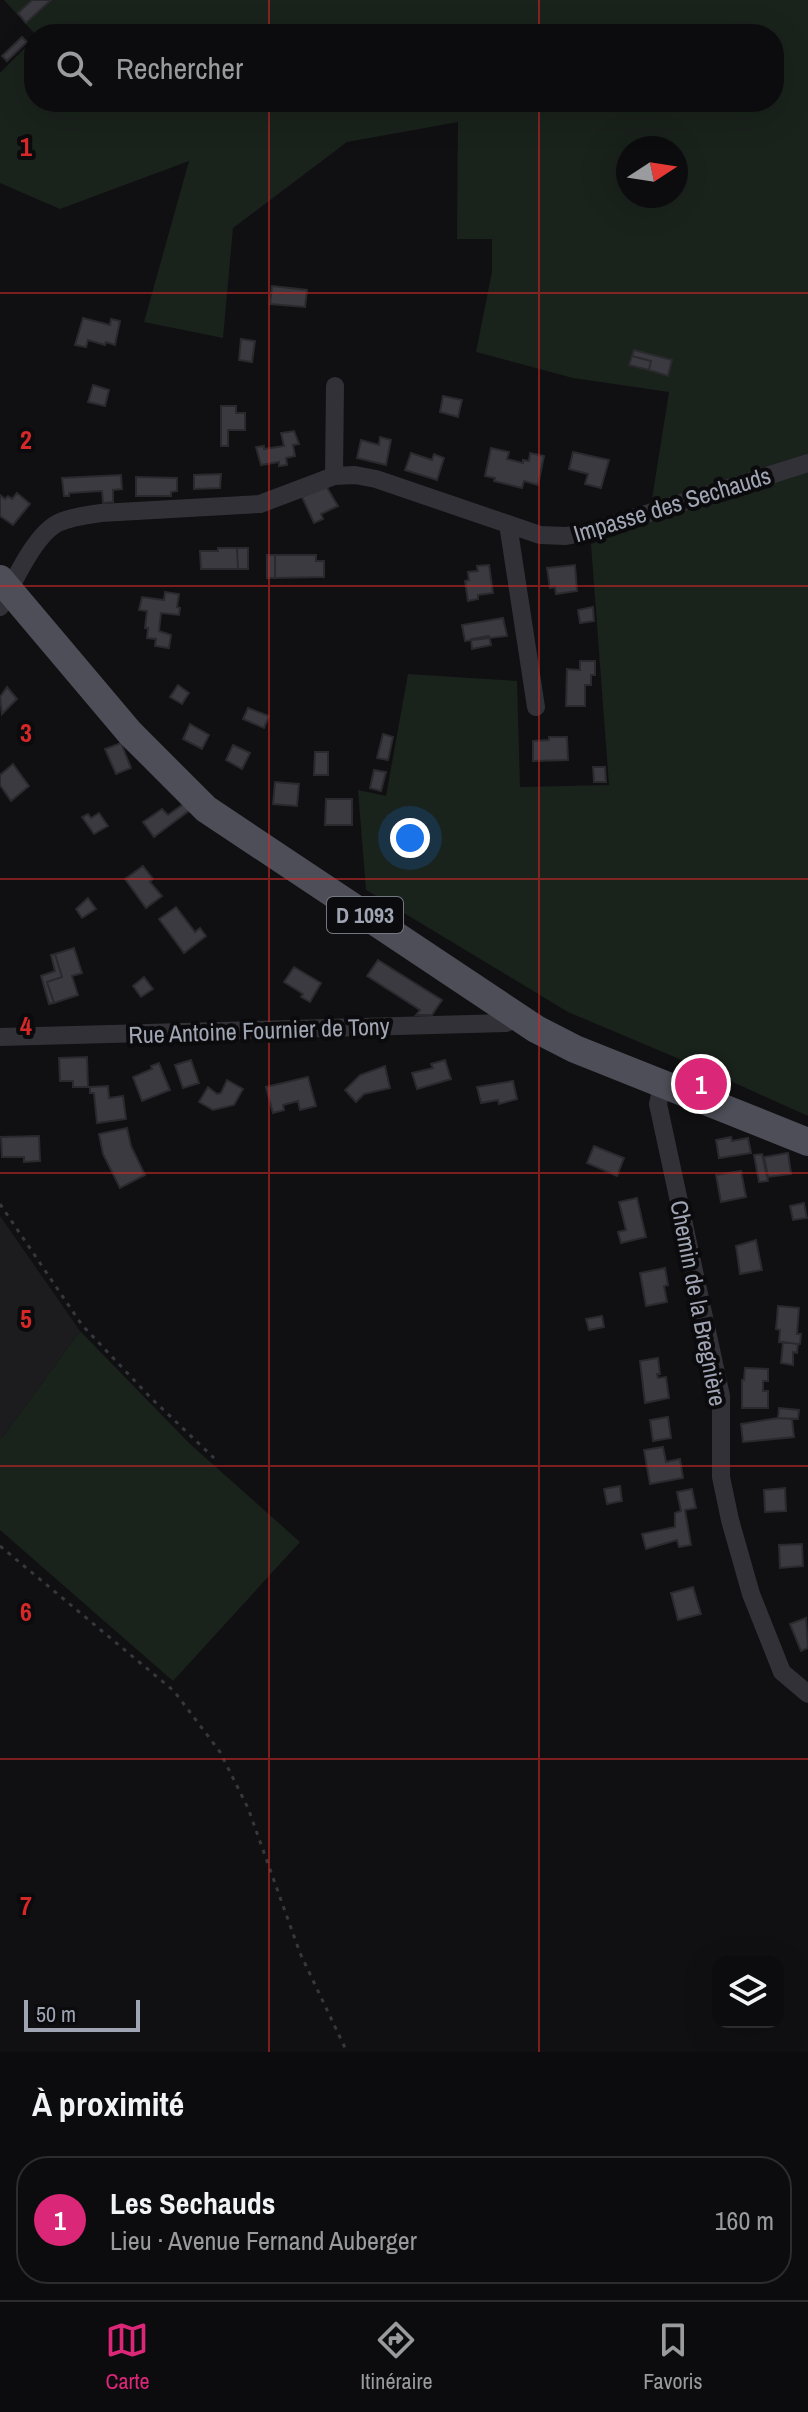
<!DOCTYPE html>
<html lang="fr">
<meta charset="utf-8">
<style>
body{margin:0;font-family:"Archivo Narrow",sans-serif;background:#1a1a1c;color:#f1f3f6}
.controls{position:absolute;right:24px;bottom:24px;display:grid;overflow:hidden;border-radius:16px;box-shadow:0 8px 32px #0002}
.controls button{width:72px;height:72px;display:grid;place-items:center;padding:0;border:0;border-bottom:2px solid #2c2c2e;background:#0c0c0e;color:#f1f3f6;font:40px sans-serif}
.compass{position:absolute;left:616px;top:136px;width:72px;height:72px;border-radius:50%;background:#0c0c0e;box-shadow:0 8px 32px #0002;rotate:78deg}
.scale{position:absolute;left:24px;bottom:20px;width:116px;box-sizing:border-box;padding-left:8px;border:4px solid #a0a5b4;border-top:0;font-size:22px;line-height:28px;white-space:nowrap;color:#a0a5b4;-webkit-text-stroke:6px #0b0b0d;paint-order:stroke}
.you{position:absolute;left:410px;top:838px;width:28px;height:28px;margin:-20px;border:6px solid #fff;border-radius:50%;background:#1a73e8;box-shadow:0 0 0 12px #1a73e833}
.badge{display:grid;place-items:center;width:52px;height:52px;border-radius:50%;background:#db2777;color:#fff;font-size:26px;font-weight:700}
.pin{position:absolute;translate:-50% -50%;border:4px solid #fff;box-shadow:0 2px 8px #0006}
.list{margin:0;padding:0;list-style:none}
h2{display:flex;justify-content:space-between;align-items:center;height:104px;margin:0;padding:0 32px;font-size:34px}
h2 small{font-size:26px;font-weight:400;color:#9a9b9e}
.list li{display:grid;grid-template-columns:52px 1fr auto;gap:24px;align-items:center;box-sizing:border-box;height:128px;margin:0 16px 16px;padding:0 16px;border:2px solid #2c2c2e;border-radius:32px}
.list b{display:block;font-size:30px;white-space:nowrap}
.list p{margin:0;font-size:26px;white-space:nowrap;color:#9a9b9e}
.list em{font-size:26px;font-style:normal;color:#9a9b9e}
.icon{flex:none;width:44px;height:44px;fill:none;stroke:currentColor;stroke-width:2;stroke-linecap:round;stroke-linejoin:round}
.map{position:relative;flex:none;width:808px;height:2052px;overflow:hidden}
.search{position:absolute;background:#0c0c0e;box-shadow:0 8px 32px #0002;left:24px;right:24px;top:24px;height:88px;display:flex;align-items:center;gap:20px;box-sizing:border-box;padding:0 28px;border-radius:32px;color:#9a9b9e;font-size:30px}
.sheet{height:248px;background:#0c0c0e}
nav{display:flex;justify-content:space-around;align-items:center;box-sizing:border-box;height:112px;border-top:2px solid #2c2c2e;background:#0c0c0e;font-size:22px;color:#9a9b9e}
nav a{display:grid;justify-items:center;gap:4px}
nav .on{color:#db2777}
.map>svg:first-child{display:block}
.built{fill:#1c1c1f}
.green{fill:#1a221c;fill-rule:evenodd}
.building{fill:#3a3a40;stroke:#2a2a2e;stroke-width:2}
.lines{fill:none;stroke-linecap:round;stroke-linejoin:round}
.path{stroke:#37383e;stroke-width:3;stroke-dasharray:4 6;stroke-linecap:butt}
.minor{stroke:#313137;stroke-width:18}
.primary{stroke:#4d4e57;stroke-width:28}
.grid{fill:none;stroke:#d62828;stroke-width:2;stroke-opacity:0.55}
.labels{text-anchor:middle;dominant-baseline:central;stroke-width:8;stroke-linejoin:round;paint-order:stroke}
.shield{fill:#0b0b0d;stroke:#737782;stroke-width:2}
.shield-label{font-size:22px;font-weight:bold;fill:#a0a5b4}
.street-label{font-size:24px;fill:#a0a5b4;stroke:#0b0b0d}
.grid-label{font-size:26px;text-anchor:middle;font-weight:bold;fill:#d62828;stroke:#0b0b0d;stroke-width:8;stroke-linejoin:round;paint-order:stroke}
</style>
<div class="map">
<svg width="808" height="2052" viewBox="0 0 808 2052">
<rect width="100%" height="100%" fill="#101012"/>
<!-- built -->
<path class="built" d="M0,1216L80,1331L2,1438H0Z"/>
<!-- green -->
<path class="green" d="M4,0H808V1116L715,1074L568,1012L366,890L358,790L386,796L408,674L517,681L520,787L609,785L591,544L648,524L669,392L573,378L476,352L492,272V239H457L458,122L347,142L233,228L223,338L144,322L189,161L60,209L0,183V73L34,39V102H774V34H35ZM628,148H676V196H628Z
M80,1331L190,1444L300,1542L173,1681L0,1530V1438H2Z"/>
<!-- building -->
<path class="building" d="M32,0H51L26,23L18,13Z
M22,37L27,42L7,61L2,56Z
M272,286L307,290L305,307L270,304Z
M83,318L110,325L111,319L120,321L115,345L106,342L105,345L88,340L86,347L75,345Z
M241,339L255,341L252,362L239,360Z
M634,350L672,360L668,376L649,370L651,361L632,356Z
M632,356L651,361L649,370L629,365Z
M93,385L109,390L105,406L88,402Z
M443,396L462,400L458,417L440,412Z
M221,406H236V413H245V430H228V446H221Z
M294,431L299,444L293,445L295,456L286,458L287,465L279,466V462L261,465L256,447L264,446V449L284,446L281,433Z
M380,437L391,440L386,465L357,458L361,440L379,445Z
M491,448L509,452L507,459L523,463V460L529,461L530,453L544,456L538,485L524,481L522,488L494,481L495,478L485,476Z
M573,452L609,460L601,488L585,484L588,474L569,469Z
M411,453L432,460L434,454L444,458L437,480L405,470Z
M221,474L220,488L194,489V475Z
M121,475L122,489L113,490V502L103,503L102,491L69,493V496H64L62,478Z
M136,477L177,478V491L171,492V496H136Z
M326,486L338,506L321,514L323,519L314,523L302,497Z
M17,493L30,504L13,525L0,516V495L5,499L8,496L12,499Z
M218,548H237L238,569H201L200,551H218Z
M237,548H248V569H238Z
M267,555H275V578H267Z
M275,555H316V561H324V577L275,578Z
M489,565L493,593L478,595V599L468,601L465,581L469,580L468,572L478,571L477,566Z
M575,565L577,591L556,594L555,587L550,588L547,568Z
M165,592L179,594L177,607L180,608L179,615L161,613L159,631L171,635L169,648L155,646L156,639L147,638L148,628H145L147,611L139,610L142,597L164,600Z
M593,607L594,621L580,623L578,610Z
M503,618L507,636L465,641L462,625Z
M489,636L491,645L472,649L471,639Z
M580,661H595V675H591V685H585V706H566L567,669L580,670Z
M178,685L189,693L182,704L170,697Z
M7,687L17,699L2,714L0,697Z
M248,708L269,716L264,728L243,719Z
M190,724L209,735L202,749L183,739Z
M383,734L393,737L388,760L377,758Z
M549,737H567L568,760L533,761V741L549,740Z
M121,743L131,768L116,774L105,749Z
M233,745L250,753L242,769L226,760Z
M315,752H328V775H314Z
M13,764L29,786L11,801L0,785V775Z
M593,767H605L606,782H594Z
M374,770L386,772L381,791L370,788Z
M275,782L299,784L297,806L273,804Z
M326,799H352V825H325Z
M185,803L190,810L154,837L143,822L162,809L168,815Z
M99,813L108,826L94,834L82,817L88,814L91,818Z
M143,866L153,879L150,882L162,896L146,908L125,879Z
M88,898L96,909L82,918L76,909Z
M176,907L195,932L200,928L206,936L184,953L159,919Z
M74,948L82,973L72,976L78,995L54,1003L47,982L62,977L55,954Z
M55,954L62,977L47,982L54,1003L49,1004L41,976L55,971L51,955Z
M378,960L442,1000L432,1015H416L420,1010L367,976Z
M294,967L321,983L310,1002L301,997L303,994L284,982Z
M144,977L153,989L141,997L133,986Z
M87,1057L88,1087H73V1081H60L59,1058Z
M191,1060L199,1083L183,1088L175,1065Z
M445,1060L451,1079L417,1089L412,1073L433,1068L431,1064Z
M159,1063L170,1090L142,1101L133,1077L152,1069L151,1066Z
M385,1066L390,1088L364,1094L356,1102L345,1090L360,1075Z
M308,1077L316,1106L300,1110L298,1101L283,1105L284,1110L273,1113L266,1087Z
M227,1080L243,1089L234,1105L213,1110L199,1102L208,1087L217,1094L221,1093Z
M513,1081L517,1099L499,1104L498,1100L481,1103L477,1087Z
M108,1086L109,1098L123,1096L126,1119L97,1123L94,1093H90V1087Z
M127,1128L131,1146L145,1175L120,1188L103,1154L99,1134Z
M39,1136L40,1161L24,1162V1157H2L1,1137Z
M731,1137L732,1141L748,1138L751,1153L719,1158L716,1140Z
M594,1146L624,1158L617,1176L587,1163Z
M788,1153L791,1174L768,1177L764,1157Z
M762,1154L768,1181L759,1182L754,1155Z
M741,1171L746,1197L721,1202L716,1175Z
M637,1198L646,1237L621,1243L618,1232L626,1230L619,1202Z
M804,1203L807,1218L793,1220L790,1206Z
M756,1240L762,1270L740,1274L736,1246Z
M665,1268L668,1285L664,1286L667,1302L646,1306L640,1273Z
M778,1306L799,1308L797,1334H801L800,1344L779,1342L780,1330L776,1329Z
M602,1316L604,1327L589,1330L586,1319Z
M783,1342L798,1344L797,1353L793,1352V1365L781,1363Z
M658,1358L660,1374H657L658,1378L666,1377L669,1398L645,1403L640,1361Z
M745,1368L768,1369V1381H763V1391H768V1408H742V1380H744Z
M779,1408L799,1410L798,1419L778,1418Z
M668,1417L671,1438L653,1441L650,1420Z
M778,1418L792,1419L794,1437L743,1442L741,1424Z
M663,1447L666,1462L680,1459L683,1478L650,1484L644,1450Z
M620,1486L622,1501L607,1504L604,1489Z
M785,1488L786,1511L765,1512L764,1490Z
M692,1489L696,1508L685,1510L691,1545L679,1547L677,1540L646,1549L642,1534L675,1527V1513L681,1511L677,1492Z
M802,1544L803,1566L780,1568L779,1545Z
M693,1587L701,1614L678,1620L671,1593Z
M806,1618L808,1648L801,1651L790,1624Z"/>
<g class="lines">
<!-- path -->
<path class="path" d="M0,1204L82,1325L150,1397L214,1458
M0,1546L174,1691L220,1752L248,1808L300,1953L347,2052"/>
<!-- minor -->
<path class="minor" d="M334,476L335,386
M508,524L536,707
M0,607C13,584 34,535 58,523C70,517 87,515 101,513L260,504L334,476L355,475L376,479L540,535L566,536L592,531L808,463
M0,1037L506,1023L518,1018
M662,1085L658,1104L721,1396V1477L730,1520L751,1594L782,1672L808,1694"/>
<!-- primary -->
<path class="primary" d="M0,579L130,733L206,809L536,1029L575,1049L808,1142"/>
</g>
<!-- grid -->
<path class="grid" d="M269,0V34M539,0V34M269,102V2052M539,102V2052M0,293H808M0,586H808M0,879H808M0,1173H808M0,1466H808M0,1759H808"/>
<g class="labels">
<!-- shield labels -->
<rect class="shield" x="327" y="897" width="76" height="36" rx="6"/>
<g class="shield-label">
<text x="365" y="915">D 1093</text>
</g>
<!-- street labels -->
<g class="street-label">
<text transform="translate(672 504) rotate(-17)">Impasse des Sechauds</text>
<text transform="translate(259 1030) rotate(-2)">Rue Antoine Fournier de Tony</text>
<text transform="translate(699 1303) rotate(79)">Chemin de la Bregnière</text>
</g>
</g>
<g class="grid-label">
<text x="26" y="156">1</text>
<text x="26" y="449">2</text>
<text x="26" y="742">3</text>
<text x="26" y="1035">4</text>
<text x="26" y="1328">5</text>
<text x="26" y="1621">6</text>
<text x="26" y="1915">7</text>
</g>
</svg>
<div class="controls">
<button><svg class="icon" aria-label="layers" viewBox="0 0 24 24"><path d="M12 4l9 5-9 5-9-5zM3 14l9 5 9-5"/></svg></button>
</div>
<svg class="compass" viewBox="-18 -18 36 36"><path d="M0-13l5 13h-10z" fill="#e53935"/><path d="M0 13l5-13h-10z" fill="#9a9b9e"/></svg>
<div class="scale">50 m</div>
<div class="you"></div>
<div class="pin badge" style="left:701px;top:1084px">1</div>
<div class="search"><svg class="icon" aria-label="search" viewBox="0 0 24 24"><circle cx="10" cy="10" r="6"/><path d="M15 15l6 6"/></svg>Rechercher</div>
</div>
<section class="sheet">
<h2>À proximité<small></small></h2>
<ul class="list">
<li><span class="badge">1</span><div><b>Les Sechauds</b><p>Lieu · Avenue Fernand Auberger</p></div><em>160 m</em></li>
</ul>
</section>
<nav>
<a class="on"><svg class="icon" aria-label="map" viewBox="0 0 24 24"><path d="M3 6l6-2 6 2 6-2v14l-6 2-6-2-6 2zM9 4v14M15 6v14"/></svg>Carte</a>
<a><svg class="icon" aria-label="directions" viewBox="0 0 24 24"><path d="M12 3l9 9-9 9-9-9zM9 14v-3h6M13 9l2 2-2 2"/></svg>Itinéraire</a>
<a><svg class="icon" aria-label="saved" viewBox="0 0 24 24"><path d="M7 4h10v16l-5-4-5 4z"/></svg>Favoris</a>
</nav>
